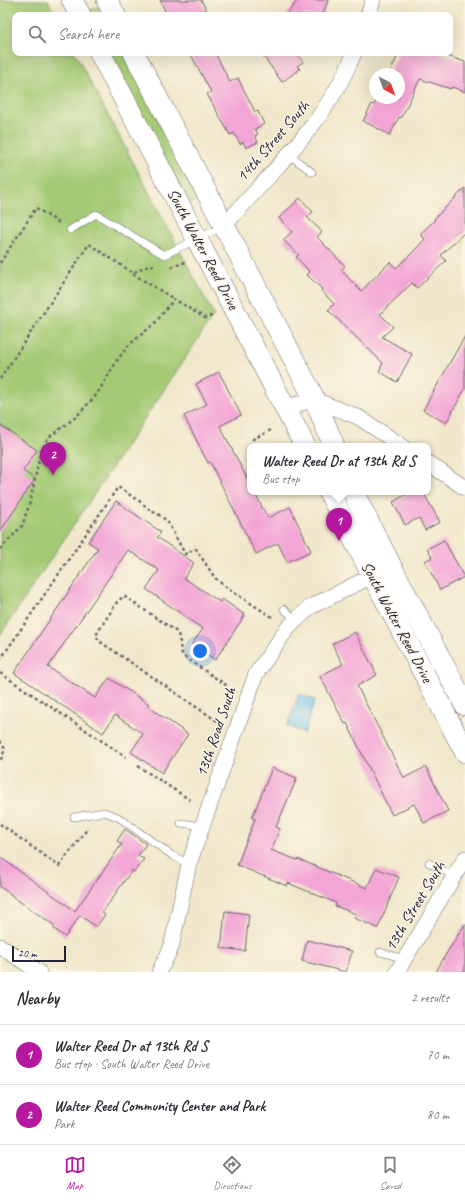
<!DOCTYPE html>
<meta charset="utf-8">
<style>
body{margin:0;font-family:Caveat,sans-serif;background:#f7f7f7;color:#2b2b33}
.compass{position:absolute;left:369px;top:68px;width:36px;height:36px;border-radius:50%;background:#fff;box-shadow:0 4px 16px #0002;rotate:139deg}
.scale{position:absolute;left:12px;bottom:10px;width:54px;box-sizing:border-box;padding-left:4px;border:2px solid #22223b;border-top:0;font-size:11px;line-height:14px;white-space:nowrap;color:#22223b;-webkit-text-stroke:3px #fcf5e5;paint-order:stroke}
.you{position:absolute;left:200px;top:651px;width:14px;height:14px;margin:-10px;border:3px solid #fff;border-radius:50%;background:#1a73e8;box-shadow:0 0 0 6px #1a73e833}
.badge{display:grid;place-items:center;width:26px;height:26px;border-radius:50%;background:#b5179e;color:#fff;font-size:13px;font-weight:700}
.pin{position:absolute;translate:-50% -33px;filter:drop-shadow(0 1px 2px #0008)}
.pin::after{content:'';position:absolute;top:21px;width:14px;height:12px;background:inherit;clip-path:polygon(0 0,100% 0,50% 100%)}
.popup{position:absolute;left:247px;top:443px;width:184px;height:52px;box-sizing:border-box;display:grid;place-content:center;border-radius:8px;background:#fff;filter:drop-shadow(0 1px 3px #0005);font-size:13px;white-space:nowrap;color:#7c7c81}
.popup b{font-size:15px;color:#2b2b33}
.popup::after{content:'';position:absolute;left:50%;top:100%;margin-left:-8px;border:8px solid transparent;border-top-color:#fff}
.list{margin:0;padding:0;list-style:none}
h2{display:flex;justify-content:space-between;align-items:center;height:52px;margin:0;padding:0 16px;font-size:17px}
h2 small{font-size:13px;font-weight:400;color:#7c7c81}
.list li{display:grid;grid-template-columns:26px 1fr auto;gap:12px;align-items:center;box-sizing:border-box;height:60px;padding:0 16px;border-top:1px solid #e1e1e2}
.list b{display:block;font-size:15px;white-space:nowrap}
.list p{margin:0;font-size:13px;white-space:nowrap;color:#7c7c81}
.list em{font-size:13px;font-style:normal;color:#7c7c81}
.icon{flex:none;width:22px;height:22px;fill:none;stroke:currentColor;stroke-width:2;stroke-linecap:round;stroke-linejoin:round}
.map{position:relative;flex:none;width:465px;height:972px;overflow:hidden}
.search{position:absolute;background:#fff;box-shadow:0 4px 16px #0002;left:12px;right:12px;top:12px;height:44px;display:flex;align-items:center;gap:10px;box-sizing:border-box;padding:0 14px;border-radius:8px;color:#7c7c81;font-size:15px}
.sheet{height:172px;background:#fff}
nav{display:flex;justify-content:space-around;align-items:center;box-sizing:border-box;height:56px;border-top:1px solid #e1e1e2;background:#fff;font-size:11px;color:#7c7c81}
nav a{display:grid;justify-items:center;gap:2px}
nav .on{color:#b5179e}
.map>svg:first-child{display:block}
.green{fill:#a4ca74;stroke:#637658}
.water{fill:#6fc2eb;stroke:#487293}
.building{fill:#f3a5d5}
.lines{fill:none;stroke-linecap:round;stroke-linejoin:round}
.lane-casing{stroke:#6a676d;stroke-width:8}
.street-casing{stroke:#6a676d;stroke-width:16}
.secondary-casing{stroke:#6a676d;stroke-width:22}
.path{stroke:#6a676d;stroke-width:2.5;stroke-dasharray:3 3;stroke-linecap:butt}
.lane{stroke:#fff;stroke-width:7}
.street{stroke:#fff;stroke-width:15}
.secondary{stroke:#fff;stroke-width:21}
.labels{text-anchor:middle;dominant-baseline:central;stroke-width:3;stroke-linejoin:round;paint-order:stroke}
.street-label{font-size:16px;fill:#22223b;stroke:#fcf5e5}
</style>
<div class="map">
<svg width="465" height="972" viewBox="0 0 465 972">
<rect width="100%" height="100%" fill="#fcf5e5"/>
<filter id="ink" filterUnits="userSpaceOnUse"><feTurbulence type="fractalNoise" baseFrequency=".025" numOctaves="2"/><feDisplacementMap in="SourceGraphic" scale="8" xChannelSelector="R" yChannelSelector="G"/><feConvolveMatrix kernelMatrix="1 2 1 2 8 2 1 2 1" color-interpolation-filters="sRGB"/></filter>
<filter id="wash" filterUnits="userSpaceOnUse"><feTurbulence type="fractalNoise" baseFrequency=".012" numOctaves="4" result="noise"/><feDisplacementMap in="SourceGraphic" scale="16" xChannelSelector="R" yChannelSelector="G"/><feGaussianBlur stdDeviation="0.9" result="paint"/><feColorMatrix in="noise" values="0 0 0 0 0 0 0 0 0 0 0 0 0 0 0 0 0 1.4 0 .05"/><feComposite in="paint" operator="in"/></filter>
<g filter="url(#wash)">
<rect width="100%" height="100%" fill="#f1e8cb"/>
<!-- green -->
<path class="green" d="M0,0H48L55,15H15V53H75L214,315L0,635Z
M98,6L103,15H89L87,12Z
M109,53H123L199,199L188,205Z"/>
<!-- water -->
<path class="water" d="M299,694L315,700L304,733L287,726Z"/>
<g id="blocks">
<!-- building -->
<path class="building" d="M160,0H201L209,15H167Z
M298,0H328L323,15H286Z
M190,53H215L230,82L238,78L255,112L258,111L264,124L255,129L258,134L255,136L258,142L246,148L243,142L240,144L234,133L230,135L207,94L211,92Z
M261,53H296L303,62L297,66L300,69L282,82Z
M399,53H439L465,62V92L452,87L451,89L420,79L401,118L399,117L390,135L363,121L372,104L374,105L378,98H399V74H389Z
M465,188V232L441,255L446,261L417,288L412,283L380,314L393,327L382,337L412,354L397,382L379,371L383,363L328,310L334,304L321,290L322,289L307,275L310,272L296,257L299,255L283,240L292,232L279,218L300,198L313,212L307,217L322,232L317,237L345,266L341,270L361,291L390,262L396,268L411,254L425,239L420,234L435,220L434,219Z
M465,336V389L446,423L423,410Z
M219,372L241,415L220,426L250,484V492H254L268,518L290,507L311,551L287,562L278,543L256,554L210,462L208,463L184,416L207,404L196,384Z
M0,425L37,450L23,471L35,479L0,532Z
M410,492H423L440,522L425,530L419,518L405,525L393,502Z
M116,501L161,532L157,537L194,563L184,578L220,602L222,599L245,615L215,660L192,644L203,629L146,589L159,570L128,550L48,667L95,698L109,678L149,704L147,706L188,734L162,773L131,752L143,734L115,715L103,733L14,673L98,548L88,542Z
M444,540L464,577L440,590L425,561L432,557L427,549Z
M355,632L377,675L357,686L404,778L426,767L448,811L424,823L414,804L392,815L347,723L345,724L320,676L343,664L332,644Z
M272,768L297,778L276,827L280,829L271,850L297,860L298,859L367,888L376,868L399,877L378,928L354,918L356,914L335,906L336,903L288,883L287,886L237,865L255,819L252,818Z
M125,829L146,844L138,856L144,859L134,872L132,870L102,913L105,915L96,927L80,915L65,937L53,928L55,926L12,896V895L0,887V857L75,911L122,844L117,841Z
M225,911L249,914L245,951L221,948Z
M465,924V972H436L446,954Z
M307,940L352,951L346,972L302,961Z"/>
</g>
</g>
<g filter="url(#ink)">
<use href="#blocks" fill-opacity="0" stroke="#6a676d" stroke-width="1"/>
<g class="lines">
<defs>
<path id="lane" d="M288,154L312,172
M70,230L96,214L164,255L222,227
M284,609L296,620
M74,817L104,812L118,817L173,856L189,864
M181,823L203,826
M429,863L454,876
M380,952L405,959"/>
<path id="street" d="M368,15L373,0
M224,226C271,172 328,121 354,53
M285,407L315,400L358,417L402,446
M428,463L465,488
M0,946L39,972
M159,972L171,948L189,864L256,674L287,629L310,607L382,571
M397,972L465,858"/>
<path id="secondary" d="M72,0L80,15
M107,0L115,15
M100,53L305,446
M134,53L315,400L334,446
M329,492L465,752
M353,492L391,566L465,705"/>
</defs>
<!-- lane casing -->
<use href="#lane" class="lane-casing"/>
<!-- street casing -->
<use href="#street" class="street-casing"/>
<!-- secondary casing -->
<use href="#secondary" class="secondary-casing"/>
<!-- path -->
<path class="path" d="M0,263L36,208L61,224
M171,267L186,262
M133,274L174,299
M0,379L89,244L133,273L142,268L155,265
M252,446L253,439L273,429
M0,549L22,526L30,502L41,451L48,438L77,416L97,394L118,359L128,346L156,322L174,299L205,318L214,315
M0,660L118,487L142,503L151,511L158,514L167,521L185,554L196,549L215,578L227,588L272,617
M0,673L126,757
M217,721L99,641L96,635L117,602L124,596L177,632C181,640 179,647 183,656L229,687
M0,741L5,749L0,762
M138,766L190,800
M0,824L59,866L88,828"/>
<!-- lane -->
<use href="#lane" class="lane"/>
<!-- street -->
<use href="#street" class="street"/>
<!-- secondary -->
<use href="#secondary" class="secondary"/>
</g>
</g>
<g class="labels">
<!-- street labels -->
<g class="street-label">
<text transform="translate(273 141) rotate(-49)">14th Street South</text>
<text transform="translate(203 249) rotate(62)">South Walter Reed Drive</text>
<text transform="translate(397 622) rotate(62)">South Walter Reed Drive</text>
<text transform="translate(216 732) rotate(-71)">13th Road South</text>
<text transform="translate(415 906) rotate(-59)">13th Street South</text>
</g>
</g>
</svg>
<svg class="compass" viewBox="-18 -18 36 36"><path d="M0-13l5 13h-10z" fill="#e53935"/><path d="M0 13l5-13h-10z" fill="#7c7c81"/></svg>
<div class="scale">20 m</div>
<div class="you"></div>
<div class="pin badge" style="left:339px;top:541px">1</div>
<div class="popup"><b>Walter Reed Dr at 13th Rd S</b>Bus stop</div>
<div class="pin badge" style="left:53px;top:475px">2</div>
<div class="search"><svg class="icon" aria-label="search" viewBox="0 0 24 24"><circle cx="10" cy="10" r="6"/><path d="M15 15l6 6"/></svg>Search here</div>
</div>
<section class="sheet">
<h2>Nearby<small>2 results</small></h2>
<ul class="list">
<li><span class="badge">1</span><div><b>Walter Reed Dr at 13th Rd S</b><p>Bus stop · South Walter Reed Drive</p></div><em>70 m</em></li>
<li><span class="badge">2</span><div><b>Walter Reed Community Center and Park</b><p>Park</p></div><em>80 m</em></li>
</ul>
</section>
<nav>
<a class="on"><svg class="icon" aria-label="map" viewBox="0 0 24 24"><path d="M3 6l6-2 6 2 6-2v14l-6 2-6-2-6 2zM9 4v14M15 6v14"/></svg>Map</a>
<a><svg class="icon" aria-label="directions" viewBox="0 0 24 24"><path d="M12 3l9 9-9 9-9-9zM9 14v-3h6M13 9l2 2-2 2"/></svg>Directions</a>
<a><svg class="icon" aria-label="saved" viewBox="0 0 24 24"><path d="M7 4h10v16l-5-4-5 4z"/></svg>Saved</a>
</nav>
